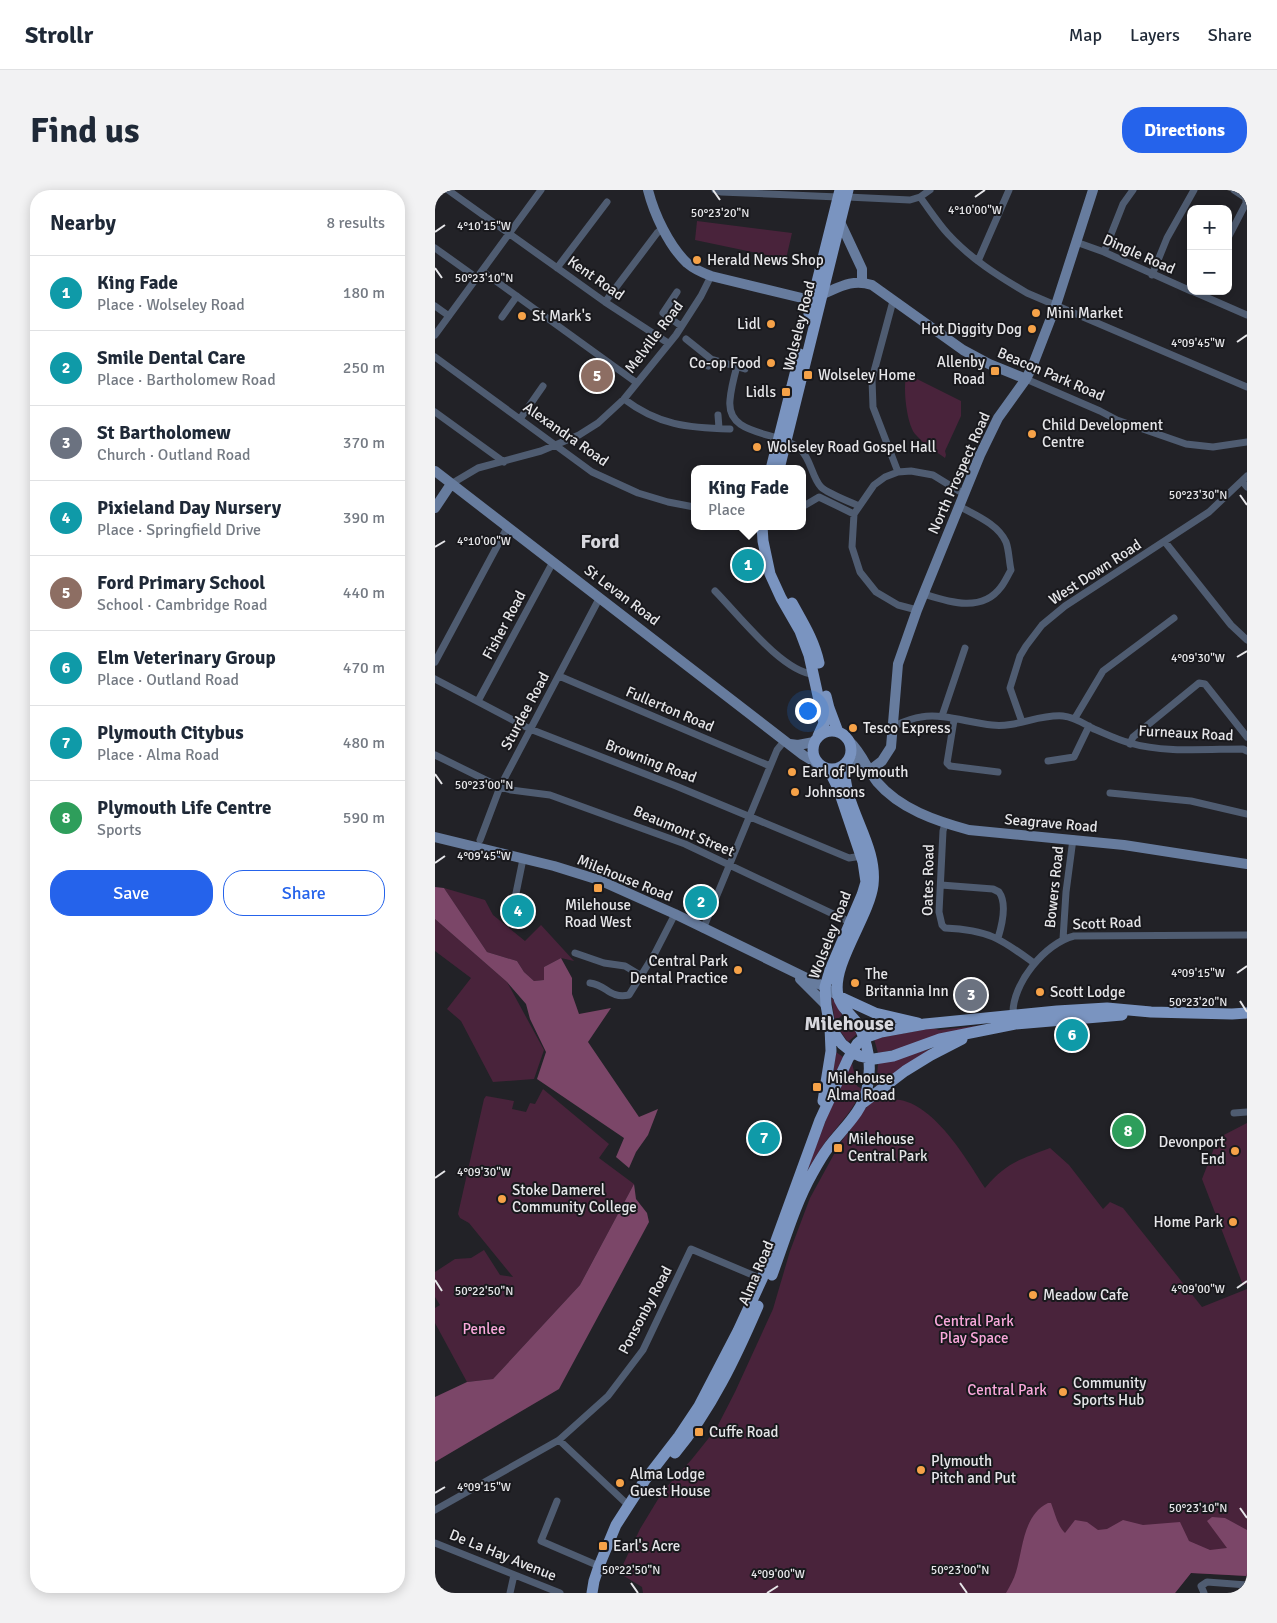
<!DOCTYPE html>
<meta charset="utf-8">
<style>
body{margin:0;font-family:Signika,sans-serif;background:#f2f2f3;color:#1f2937}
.controls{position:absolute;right:15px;top:15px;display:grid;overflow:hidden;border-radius:10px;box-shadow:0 2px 12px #0003}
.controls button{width:45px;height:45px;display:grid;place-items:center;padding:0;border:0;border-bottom:1px solid #e0e1e3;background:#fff;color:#1f2937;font:25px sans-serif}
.you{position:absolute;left:372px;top:520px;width:18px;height:18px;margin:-12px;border:4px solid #fff;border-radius:50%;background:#1a73e8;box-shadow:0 0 0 8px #1a73e833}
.badge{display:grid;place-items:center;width:32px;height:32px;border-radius:50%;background:#2563eb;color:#fff;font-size:16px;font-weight:700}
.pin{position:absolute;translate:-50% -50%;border:2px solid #fff;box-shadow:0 1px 5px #0006}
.popup{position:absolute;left:256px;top:275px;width:115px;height:65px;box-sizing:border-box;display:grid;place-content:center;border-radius:10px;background:#fff;filter:drop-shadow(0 1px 4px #0005);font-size:16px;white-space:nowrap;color:#747a83}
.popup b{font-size:19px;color:#1f2937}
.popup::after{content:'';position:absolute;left:50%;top:100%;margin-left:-10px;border:10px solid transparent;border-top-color:#fff}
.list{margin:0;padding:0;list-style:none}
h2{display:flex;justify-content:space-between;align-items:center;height:65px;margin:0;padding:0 20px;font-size:21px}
h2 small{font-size:16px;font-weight:400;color:#747a83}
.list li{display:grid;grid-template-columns:32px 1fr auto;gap:15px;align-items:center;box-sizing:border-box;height:75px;padding:0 20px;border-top:1px solid #e0e1e3}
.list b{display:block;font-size:19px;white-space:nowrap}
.list p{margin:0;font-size:16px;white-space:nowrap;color:#747a83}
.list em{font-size:16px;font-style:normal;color:#747a83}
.actions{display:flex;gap:10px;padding:15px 20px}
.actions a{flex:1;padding:11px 0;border:1px solid #2563eb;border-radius:20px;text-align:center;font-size:18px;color:#2563eb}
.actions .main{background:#2563eb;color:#fff}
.map{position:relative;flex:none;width:812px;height:1403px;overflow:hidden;border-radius:20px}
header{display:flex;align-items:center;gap:30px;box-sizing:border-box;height:70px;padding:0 25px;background:#fff;border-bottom:1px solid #e0e1e3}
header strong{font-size:24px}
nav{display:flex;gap:28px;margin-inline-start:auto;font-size:18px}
.intro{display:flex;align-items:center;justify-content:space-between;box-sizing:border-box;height:120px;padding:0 30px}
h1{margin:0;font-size:35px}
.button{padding:12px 22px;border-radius:20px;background:#2563eb;color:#fff;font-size:18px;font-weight:700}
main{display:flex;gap:30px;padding:0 30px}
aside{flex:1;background:#fff;border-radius:20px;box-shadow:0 2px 12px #0003}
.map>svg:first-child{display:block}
.green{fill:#49233b}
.forest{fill:#7b4668}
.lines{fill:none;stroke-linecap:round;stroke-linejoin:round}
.street{stroke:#4f5c71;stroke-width:7}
.secondary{stroke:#677c9e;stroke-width:10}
.primary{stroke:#7a94c0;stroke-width:11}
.ticks{fill:none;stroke:#e6e6e9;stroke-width:2}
.poi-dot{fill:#f6a248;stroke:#19191d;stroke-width:2}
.labels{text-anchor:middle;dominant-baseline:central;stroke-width:4;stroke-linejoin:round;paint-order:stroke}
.street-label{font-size:15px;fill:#e6e6e9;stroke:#19191d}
.poi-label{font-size:15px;fill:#e6e6e9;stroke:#19191d;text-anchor:start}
.park-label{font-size:15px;fill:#faa8db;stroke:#19191d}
.district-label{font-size:20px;font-weight:bold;fill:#d8d8de;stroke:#19191d}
.ticks-label{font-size:12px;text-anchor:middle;fill:#e6e6e9;stroke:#19191d;stroke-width:4;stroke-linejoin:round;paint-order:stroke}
</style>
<header>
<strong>Strollr</strong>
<nav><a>Map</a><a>Layers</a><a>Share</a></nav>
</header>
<div class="intro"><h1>Find us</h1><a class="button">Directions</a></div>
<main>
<aside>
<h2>Nearby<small>8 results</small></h2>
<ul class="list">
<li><span class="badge" style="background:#0f9aa8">1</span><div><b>King Fade</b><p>Place · Wolseley Road</p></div><em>180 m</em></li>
<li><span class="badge" style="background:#0f9aa8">2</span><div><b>Smile Dental Care</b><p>Place · Bartholomew Road</p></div><em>250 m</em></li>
<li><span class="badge" style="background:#6b7280">3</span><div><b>St Bartholomew</b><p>Church · Outland Road</p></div><em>370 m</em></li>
<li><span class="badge" style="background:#0f9aa8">4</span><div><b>Pixieland Day Nursery</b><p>Place · Springfield Drive</p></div><em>390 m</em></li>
<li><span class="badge" style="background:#8d6e63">5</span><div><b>Ford Primary School</b><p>School · Cambridge Road</p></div><em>440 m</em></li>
<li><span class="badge" style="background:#0f9aa8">6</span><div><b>Elm Veterinary Group</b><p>Place · Outland Road</p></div><em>470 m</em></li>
<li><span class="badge" style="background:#0f9aa8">7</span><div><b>Plymouth Citybus</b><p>Place · Alma Road</p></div><em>480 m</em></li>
<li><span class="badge" style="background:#2e9e5b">8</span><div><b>Plymouth Life Centre</b><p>Sports</p></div><em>590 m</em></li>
</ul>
<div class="actions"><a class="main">Save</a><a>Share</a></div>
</aside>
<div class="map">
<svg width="812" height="1403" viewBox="0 0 812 1403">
<rect width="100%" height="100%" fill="#222227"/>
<!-- green -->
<path class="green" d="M262,31L357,43L351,69L260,50Z
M471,187H478L526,211V226L510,261L511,265L510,268C500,261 489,254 481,245C472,236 468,200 471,187Z
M9,698L50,710L58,725L90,751L106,735L139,771L126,768L109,777V790L99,791L89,782L82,771L52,762Z
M0,729L72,792L109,860L99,889L58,892L26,831L12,819L36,788L0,761Z
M396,806L407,825L400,832Z
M410,828L422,844L413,852L401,835L405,833L409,835L410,834L407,830Z
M549,835L469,858L443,863L439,849L498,838L504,840Z
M495,859L441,896L443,874Z
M401,862L408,867L396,897Z
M417,873L422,896L427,899C419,920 404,934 391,951C383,962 376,974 370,985L402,901Z
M108,899L174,954L164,968L199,994L145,1095L58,1189L32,1192L0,1133V1118L5,1115L0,1107V1082L20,1069L36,1068L49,1060L65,1085L78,1087L34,1033L25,1028L23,1024L49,909L51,906L79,911L77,919L91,922L95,913L100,914Z
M442,907L443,912C489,894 530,967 550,998C572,972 584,970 615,958L634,975L668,1019L675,1012L688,1018L767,1117L812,1099V1386L756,1383L740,1403H208L207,1397L184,1383L205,1339L228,1301L257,1269L281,1239L300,1202L338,1119L355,1061L375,1008L404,955L428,921Z
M812,933V1094L808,1095L767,989L783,948Z"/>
<!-- forest -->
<path class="forest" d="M0,697L9,698L52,762L82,771L89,782L99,791L109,790V777L126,768L137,788V804L144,824L176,818L153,852L204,927L223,919L213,945L201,962L194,978L181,967L189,948L102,889L111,862L95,829L91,814L72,792L0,729Z
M199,994L201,1009L212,1023L214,1032L124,1199L0,1272V1207L32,1192L58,1189L145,1095Z
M613,1313H616C620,1323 622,1335 630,1343L640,1330L652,1332L663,1340L672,1339L688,1330L708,1335L745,1332L754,1351L775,1360L792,1358L772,1331L777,1327L790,1328L812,1340V1386L756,1383L740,1403H571C575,1396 579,1389 581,1382C588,1359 588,1325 613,1313Z"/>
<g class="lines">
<!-- street -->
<path class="street" d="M0,0H2
M13,0L170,112L233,153
M280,0L286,2L403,7
M412,7L475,10L485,7L495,0
M485,7C494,19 503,33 513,44C536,69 563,86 592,103L812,197
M793,48L811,13V8L799,0
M641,52L669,62L756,101
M0,58L42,88
M669,62L688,14L698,0
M543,71L574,0
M122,78L172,12
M47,81L202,193
M717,85L732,48L759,0
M757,101L812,125
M242,102L228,123L246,136
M458,111L437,189L438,217L463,282
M170,112L222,43L228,38
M0,116L14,126
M67,127L82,106
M0,145L106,0
M251,149L276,169L310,179
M0,167L157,282L203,303L233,312L259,317
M273,176L276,169
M302,176C299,187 296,198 295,210C291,248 345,240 366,260C376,270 377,287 386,297C392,303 415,312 424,316
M591,189L665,221L682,230L751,254L778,257L812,252
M189,209C223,235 253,238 295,239
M0,222L69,272
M283,225L284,238
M85,229L108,196
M807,291L812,297
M16,294L43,278L106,261L144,245L163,233L189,209L241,145L266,106L276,86
M367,317L384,307L419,324
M730,352L796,435L812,450
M280,401C302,423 348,483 379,484
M489,404C514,412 547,423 566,397C570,392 573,385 576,380C574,371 574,360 571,352C563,334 540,325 524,316
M482,420L463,415L441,402L425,382L417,357L419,324L439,295L450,287L463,282L476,281L498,285L529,304
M0,472L73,336
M124,486L335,576
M0,489L95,539L241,596L414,668L427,666
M43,511L118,372
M507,526L530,458
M640,528L668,481L739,428
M519,530L512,573L515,576L563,582
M587,532L575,498L585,466L591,456L607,435L630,416L774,322L812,286
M457,537C466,533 476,528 486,527C508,523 534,533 557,535C581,538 604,524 628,526C640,527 649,534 659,539C671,544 683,550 695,553C727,563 774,559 808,559L812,561
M695,554L698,547L764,493L770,494L812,547
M0,565L65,597L76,600L115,605L250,654L415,732
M613,571L639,567L654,536
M675,603L756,611L812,624
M510,634L508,641L504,722L507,735L510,738C553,740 565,748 599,773
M45,650L65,597L165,407
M506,695L558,699L564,702C572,713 567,735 563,748
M79,713L88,669
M268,739L342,560L350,550
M628,749L631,702L638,649
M140,763L169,773L190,776L205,785
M155,793C172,795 174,809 194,805L220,763L240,724
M578,824C577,794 610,753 639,746L812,745
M799,923L812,922
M124,1250L193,1315
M122,1311L106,1351L164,1376
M0,1320L124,1250L173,1206L208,1160L256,1059L327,1089
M0,1353L125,1403
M75,1403L79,1385
M769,1403L766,1396L772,1392L812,1395"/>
<!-- secondary -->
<path class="secondary" d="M213,0C219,24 234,56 252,73C259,79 268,83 276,86L371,109C395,106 410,86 437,95L528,160L554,174L591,189
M406,34L427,79V92
M0,281L368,565L383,574
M0,318L16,294
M414,551C427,563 432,579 442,592C465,619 501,631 534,640L689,655L812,674
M355,554L363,555L379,552
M414,570L425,574L434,580
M434,581L447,571L456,557L463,474L482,420L545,265L563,228L591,189L597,177L621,115L658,0
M0,647L119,676L164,690L240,724L390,797L403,806
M365,789L391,815"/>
<!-- primary -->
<path class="primary" d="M374,124L405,0
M336,279L365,164
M344,279L413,0
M327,336L328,351L335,384L346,408L365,441L374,465L389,533L383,546
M357,413C368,433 379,450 384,473
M391,506L394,518L403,542
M378 560a19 19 0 1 1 38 0a19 19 0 1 1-38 0Z
M403,806L440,823L483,833
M396,838L407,854L417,862L425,866L439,869L458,866L505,849L580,834L687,825
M388,911L396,861L395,837L391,815L390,797L395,780L427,705L431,692L428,672L403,598L394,580
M428,913L470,881L496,865L527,849
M337,1085C349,1053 360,1014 377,984C382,975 387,966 393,958C407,939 427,923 432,899C437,877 434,853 422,833C416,824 405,817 403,805C396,775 434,727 438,695C443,653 407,617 410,575
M240,1263C276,1220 301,1167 323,1116
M157,1403L159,1391L164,1376L181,1335L210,1290L244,1246L264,1216L303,1141L327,1089L385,930L413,869L422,854L429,848L446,842L490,834L622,821L672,818L716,822L797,824L812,823"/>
</g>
<!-- ticks -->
<path class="ticks" d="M278,0L285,10M540,7L550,0M0,42L10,35M0,78L7,88M802,152L812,145M805,305L812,315M0,357L10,351M802,467L812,461M0,584L7,594M0,673L10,666M802,783L812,776M805,811L812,822M0,988L10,981M0,1090L7,1101M802,1098L812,1091M0,1303L10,1297M805,1318L812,1328M196,1393L203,1403M525,1393L532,1403M332,1403L343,1396"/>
<!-- markers -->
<g class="poi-dot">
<circle cx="262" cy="70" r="5"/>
<circle cx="601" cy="123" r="5"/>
<circle cx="87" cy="126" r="5"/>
<circle cx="336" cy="134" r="5"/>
<circle cx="597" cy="139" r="5"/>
<circle cx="336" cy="173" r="5"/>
<rect x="555" y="176" width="10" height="10" rx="2.5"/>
<rect x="368" y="180" width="10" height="10" rx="2.5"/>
<rect x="346" y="197" width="10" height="10" rx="2.5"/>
<circle cx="597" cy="244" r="5"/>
<circle cx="322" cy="257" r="5"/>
<circle cx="418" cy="538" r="5"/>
<circle cx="357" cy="582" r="5"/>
<circle cx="360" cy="602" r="5"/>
<rect x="158" y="693" width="10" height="10" rx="2.5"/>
<circle cx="303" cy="780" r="5"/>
<circle cx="420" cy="793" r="5"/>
<circle cx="605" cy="802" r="5"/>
<rect x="377" y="892" width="10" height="10" rx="2.5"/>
<rect x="398" y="953" width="10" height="10" rx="2.5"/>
<circle cx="800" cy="961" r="5"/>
<circle cx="67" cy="1009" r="5"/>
<circle cx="798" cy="1032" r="5"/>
<circle cx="598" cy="1105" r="5"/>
<circle cx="628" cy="1202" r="5"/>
<rect x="259" y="1237" width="10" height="10" rx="2.5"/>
<circle cx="486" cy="1280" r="5"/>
<circle cx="185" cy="1293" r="5"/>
<rect x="163" y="1351" width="10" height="10" rx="2.5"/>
</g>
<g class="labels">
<!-- street labels -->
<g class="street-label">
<text transform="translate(704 64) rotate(24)">Dingle Road</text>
<text transform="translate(161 88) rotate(35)">Kent Road</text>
<text transform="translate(364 136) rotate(-76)">Wolseley Road</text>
<text transform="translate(219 147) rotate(-53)">Melville Road</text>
<text transform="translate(616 184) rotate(23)">Beacon Park Road</text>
<text transform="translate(131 244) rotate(35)">Alexandra Road</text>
<text transform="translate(524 283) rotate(-66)">North Prospect Road</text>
<text transform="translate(660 382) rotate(-33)">West Down Road</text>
<text transform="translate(187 405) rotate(37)">St Levan Road</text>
<text transform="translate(69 435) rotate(-62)">Fisher Road</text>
<text transform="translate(235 519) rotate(23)">Fullerton Road</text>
<text transform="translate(90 521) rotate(-62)">Sturdee Road</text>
<text transform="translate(751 543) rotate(3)">Furneaux Road</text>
<text transform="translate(216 571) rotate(21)">Browning Road</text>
<text transform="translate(616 633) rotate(5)">Seagrave Road</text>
<text transform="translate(249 641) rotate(23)">Beaumont Street</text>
<text transform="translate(190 688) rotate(22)">Milehouse Road</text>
<text transform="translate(493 690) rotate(-89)">Oates Road</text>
<text transform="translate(619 697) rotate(-84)">Bowers Road</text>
<text transform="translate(672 733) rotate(-2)">Scott Road</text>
<text transform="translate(395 745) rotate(-69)">Wolseley Road</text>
<text transform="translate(321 1083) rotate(-67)">Alma Road</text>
<text transform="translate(210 1120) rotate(-62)">Ponsonby Road</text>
<text transform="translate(68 1365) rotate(22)">De La Hay Avenue</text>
</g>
<!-- poi labels -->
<g class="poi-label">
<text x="272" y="70">Herald News Shop</text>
<text x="611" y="123">Mini Market</text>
<text x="97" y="126">St Mark's</text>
<text x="326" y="134" text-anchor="end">Lidl</text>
<text x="587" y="139" text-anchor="end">Hot Diggity Dog</text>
<text x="550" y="172" text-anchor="end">Allenby<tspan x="550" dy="17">Road</tspan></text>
<text x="326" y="173" text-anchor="end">Co-op Food</text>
<text x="383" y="185">Wolseley Home</text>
<text x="341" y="202" text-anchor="end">Lidls</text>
<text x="607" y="235">Child Development<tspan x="607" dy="17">Centre</tspan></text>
<text x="332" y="257">Wolseley Road Gospel Hall</text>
<text x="428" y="538">Tesco Express</text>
<text x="367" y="582">Earl of Plymouth</text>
<text x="370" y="602">Johnsons</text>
<text x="163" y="715" text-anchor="middle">Milehouse<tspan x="163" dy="17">Road West</tspan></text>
<text x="293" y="771" text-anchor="end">Central Park<tspan x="293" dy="17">Dental Practice</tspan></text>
<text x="430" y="784">The<tspan x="430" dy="17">Britannia Inn</tspan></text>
<text x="615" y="802">Scott Lodge</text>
<text x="392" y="888">Milehouse<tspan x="392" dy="17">Alma Road</tspan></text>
<text x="413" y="949">Milehouse<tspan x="413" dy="17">Central Park</tspan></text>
<text x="790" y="952" text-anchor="end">Devonport<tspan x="790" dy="17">End</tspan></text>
<text x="77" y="1000">Stoke Damerel<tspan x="77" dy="17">Community College</tspan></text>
<text x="788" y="1032" text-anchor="end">Home Park</text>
<text x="608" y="1105">Meadow Cafe</text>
<text x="638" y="1193">Community<tspan x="638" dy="17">Sports Hub</tspan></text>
<text x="274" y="1242">Cuffe Road</text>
<text x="496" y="1271">Plymouth<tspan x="496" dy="17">Pitch and Put</tspan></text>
<text x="195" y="1284">Alma Lodge<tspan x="195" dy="17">Guest House</tspan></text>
<text x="178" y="1356">Earl's Acre</text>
</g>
<!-- park labels -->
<g class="park-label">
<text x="539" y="1131">Central Park<tspan x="539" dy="17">Play Space</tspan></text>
<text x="49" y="1139">Penlee</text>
<text x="572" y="1200">Central Park</text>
</g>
<!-- district labels -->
<g class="district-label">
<text x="165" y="351">Ford</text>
<text x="414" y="833">Milehouse</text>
</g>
</g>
<g class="ticks-label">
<text x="540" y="24">4°10'00"W</text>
<text x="285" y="27">50°23'20"N</text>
<text x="49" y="40">4°10'15"W</text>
<text x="49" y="92">50°23'10"N</text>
<text x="763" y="157">4°09'45"W</text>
<text x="763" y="309">50°23'30"N</text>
<text x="49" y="355">4°10'00"W</text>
<text x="763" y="472">4°09'30"W</text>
<text x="49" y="599">50°23'00"N</text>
<text x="49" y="670">4°09'45"W</text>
<text x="763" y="787">4°09'15"W</text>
<text x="763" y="816">50°23'20"N</text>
<text x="49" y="986">4°09'30"W</text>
<text x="763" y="1103">4°09'00"W</text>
<text x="49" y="1105">50°22'50"N</text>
<text x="49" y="1301">4°09'15"W</text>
<text x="763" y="1322">50°23'10"N</text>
<text x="196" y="1384">50°22'50"N</text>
<text x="525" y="1384">50°23'00"N</text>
<text x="343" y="1388">4°09'00"W</text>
</g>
</svg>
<div class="controls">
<button>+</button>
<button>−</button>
</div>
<div class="you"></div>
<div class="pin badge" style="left:313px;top:375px;background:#0f9aa8">1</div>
<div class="popup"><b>King Fade</b>Place</div>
<div class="pin badge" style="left:266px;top:712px;background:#0f9aa8">2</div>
<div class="pin badge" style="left:536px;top:805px;background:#6b7280">3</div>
<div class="pin badge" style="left:83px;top:721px;background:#0f9aa8">4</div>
<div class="pin badge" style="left:162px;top:186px;background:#8d6e63">5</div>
<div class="pin badge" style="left:637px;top:845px;background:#0f9aa8">6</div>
<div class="pin badge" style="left:329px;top:948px;background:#0f9aa8">7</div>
<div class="pin badge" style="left:693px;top:941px;background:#2e9e5b">8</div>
</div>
</main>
